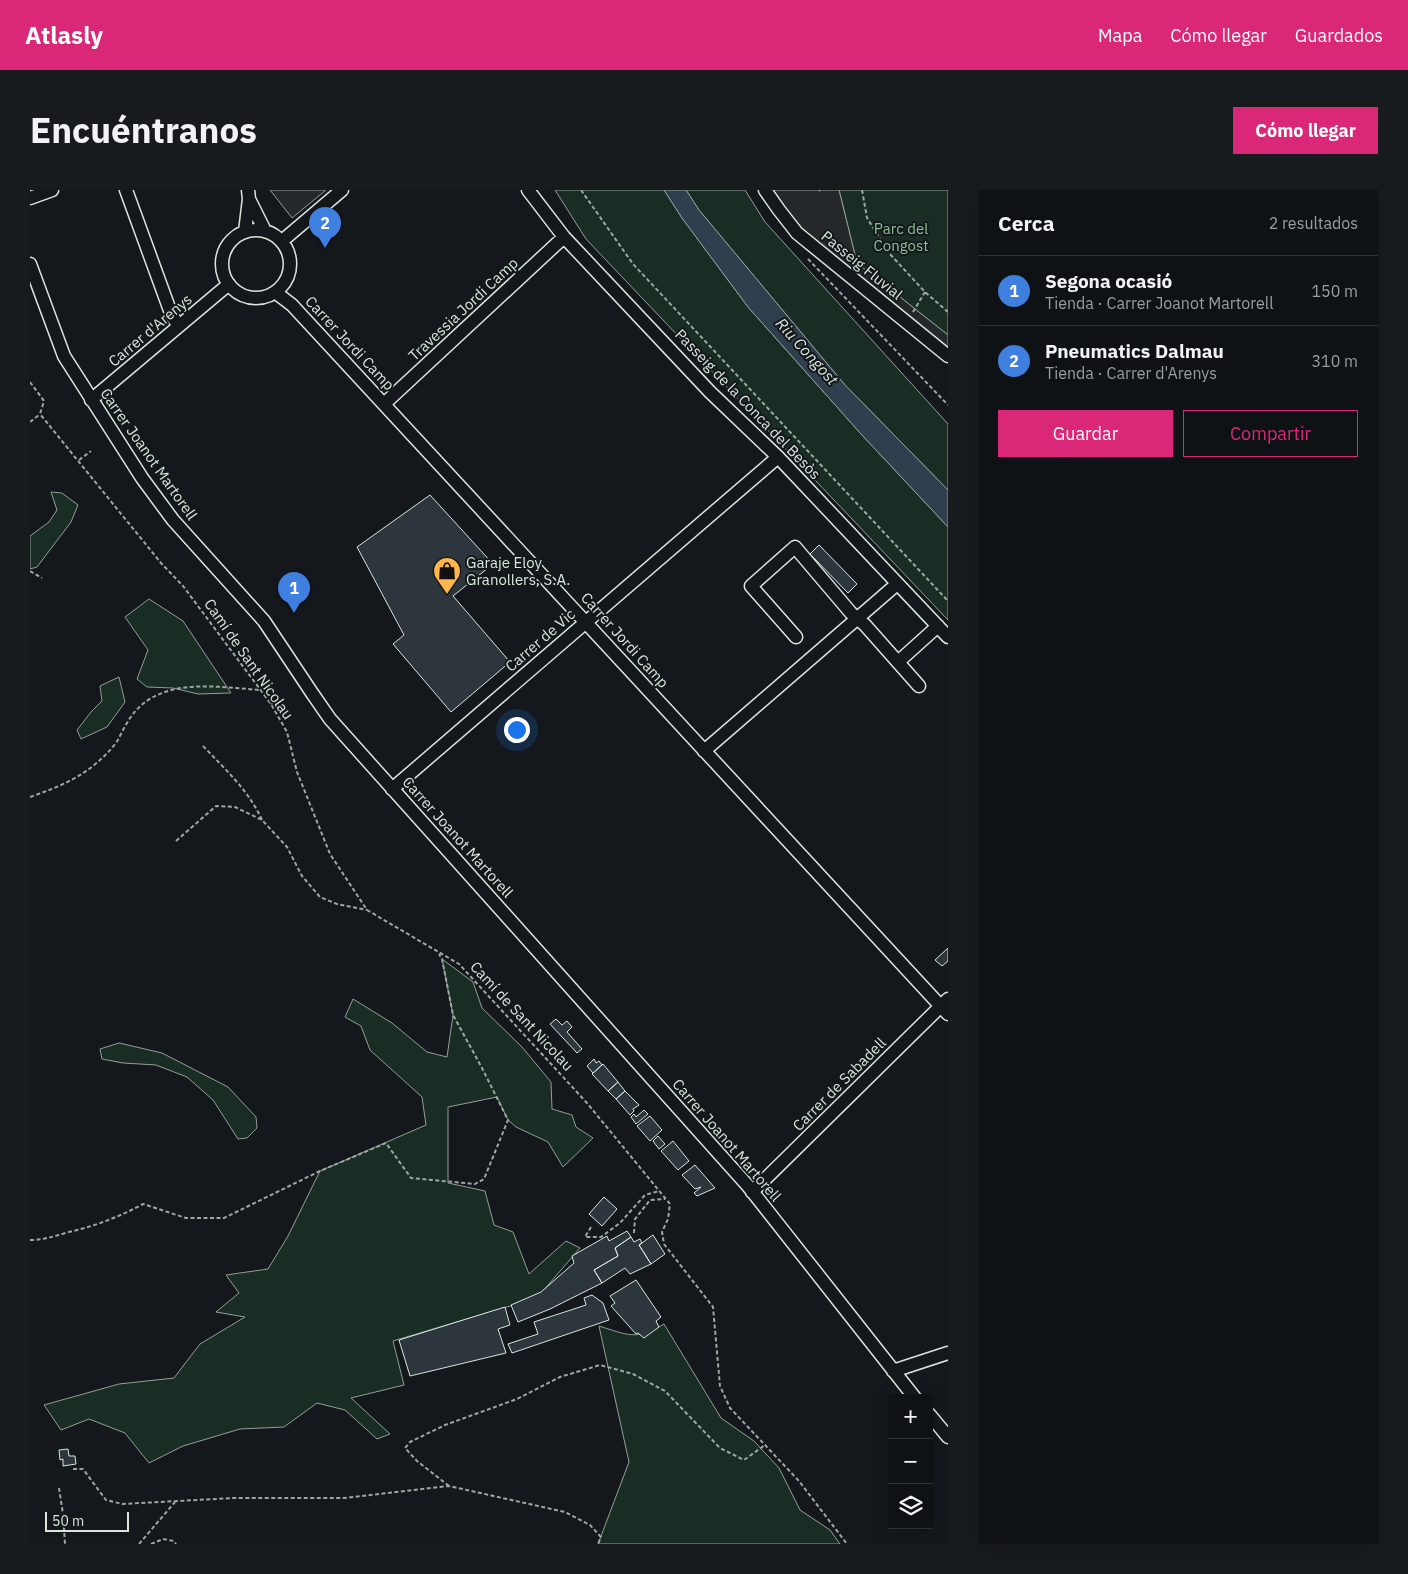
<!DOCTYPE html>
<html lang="es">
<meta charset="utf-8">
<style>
body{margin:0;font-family:"IBM Plex Sans",sans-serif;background:#181b1e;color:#f1f3f6}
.controls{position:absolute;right:15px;bottom:15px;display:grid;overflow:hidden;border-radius:0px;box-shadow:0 5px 20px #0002}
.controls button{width:45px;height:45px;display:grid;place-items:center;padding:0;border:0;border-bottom:1px solid #2f3234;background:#0f1215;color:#f1f3f6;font:25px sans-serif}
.scale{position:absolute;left:15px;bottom:12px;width:84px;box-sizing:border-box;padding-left:5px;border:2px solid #d8e6dc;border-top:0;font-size:14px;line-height:18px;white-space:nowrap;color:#d8e6dc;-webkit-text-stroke:4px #14181c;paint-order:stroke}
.you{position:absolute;left:486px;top:539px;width:18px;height:18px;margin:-12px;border:4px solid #fff;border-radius:50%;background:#1a73e8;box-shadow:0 0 0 8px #1a73e833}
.badge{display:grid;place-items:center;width:32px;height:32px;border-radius:50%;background:#db2777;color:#fff;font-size:16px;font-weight:700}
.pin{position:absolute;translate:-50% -41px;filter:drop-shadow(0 1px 2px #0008)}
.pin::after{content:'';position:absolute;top:26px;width:18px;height:15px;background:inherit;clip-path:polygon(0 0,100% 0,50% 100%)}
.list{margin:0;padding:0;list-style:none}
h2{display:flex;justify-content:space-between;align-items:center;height:65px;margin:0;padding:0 20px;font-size:21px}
h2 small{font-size:16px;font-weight:400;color:#9b9ea0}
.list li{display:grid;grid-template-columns:32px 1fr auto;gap:15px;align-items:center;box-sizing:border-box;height:70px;padding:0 20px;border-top:1px solid #2f3234}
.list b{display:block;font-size:19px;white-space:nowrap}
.list p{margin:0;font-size:16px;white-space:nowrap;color:#9b9ea0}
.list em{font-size:16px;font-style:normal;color:#9b9ea0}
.actions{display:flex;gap:10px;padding:15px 20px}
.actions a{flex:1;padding:11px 0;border:1px solid #db2777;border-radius:0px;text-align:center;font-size:18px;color:#db2777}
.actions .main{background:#db2777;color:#fff}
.icon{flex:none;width:28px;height:28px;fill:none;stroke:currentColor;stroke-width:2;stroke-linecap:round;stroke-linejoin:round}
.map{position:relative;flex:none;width:918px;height:1354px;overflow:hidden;border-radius:0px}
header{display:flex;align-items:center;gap:30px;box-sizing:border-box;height:70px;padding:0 25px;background:#db2777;color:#fff}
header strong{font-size:24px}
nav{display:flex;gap:28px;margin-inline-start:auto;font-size:18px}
.intro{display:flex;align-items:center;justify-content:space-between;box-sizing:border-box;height:120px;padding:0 30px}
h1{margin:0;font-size:35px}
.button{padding:12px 22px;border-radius:0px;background:#db2777;color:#fff;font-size:18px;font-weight:700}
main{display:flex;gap:30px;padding:0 30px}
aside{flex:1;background:#0f1215;border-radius:0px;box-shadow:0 5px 20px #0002}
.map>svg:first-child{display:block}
.green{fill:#1a2d24;stroke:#939e99}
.parking{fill:#24282b;stroke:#939e99}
.water{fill:#2f3f4d;stroke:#939e99}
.building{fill:#2c363c;stroke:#d8e6dc}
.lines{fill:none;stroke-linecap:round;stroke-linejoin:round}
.minor-casing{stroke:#d8e6dc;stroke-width:15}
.path{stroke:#9da8a2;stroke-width:2;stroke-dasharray:4 2.5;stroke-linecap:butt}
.minor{stroke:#14181c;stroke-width:12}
.labels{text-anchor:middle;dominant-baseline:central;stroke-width:4;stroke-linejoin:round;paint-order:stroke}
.park-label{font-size:15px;fill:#8ac095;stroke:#14181c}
.street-label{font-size:15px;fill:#d8e6dc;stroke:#14181c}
.poi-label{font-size:15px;fill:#d8e6dc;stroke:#14181c;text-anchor:start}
.water-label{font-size:16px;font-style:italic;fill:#d8e6dc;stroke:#14181c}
</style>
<header>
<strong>Atlasly</strong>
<nav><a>Mapa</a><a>Cómo llegar</a><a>Guardados</a></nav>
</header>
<div class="intro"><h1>Encuéntranos</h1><a class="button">Cómo llegar</a></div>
<main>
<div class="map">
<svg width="918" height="1354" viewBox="0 0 918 1354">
<rect width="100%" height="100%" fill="#14181c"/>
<!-- green -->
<path class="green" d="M525,0H634L652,28L718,117L831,244L918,337V430L556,49Z
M656,0H715L735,32L918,234V300L815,195L669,20Z
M809,0H918V145L827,73Z
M21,302L32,303L48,315L41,332L7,377L0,379V346L19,332L27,320Z
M119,409L153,431L201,503L168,504L143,498L117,497L107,489L118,460L95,427Z
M89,487L95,512L77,537L51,549L47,540L61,522L72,511L70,496Z
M412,769L443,792L452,818L492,857L521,892L522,919L542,925L546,937L563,948L533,977L518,952L486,937L478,930L467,907L418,917V993L455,1001L464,1035L483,1042L499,1084L536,1051L550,1058L507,1108L363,1151L374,1195L321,1208L360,1244L347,1249L315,1220L287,1213L254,1237L210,1239L153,1256L119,1273L95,1243L59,1229L31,1240L14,1215L89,1194L144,1188L170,1154L215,1127L186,1122L209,1103L196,1085L238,1079L258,1046L290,981L396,935L392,907L340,860L331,836L315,827L323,809L362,833L397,862L417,867L423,825Z
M89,853L132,863L198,897L226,927L227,938L217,948L208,949L183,910L157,887L126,875L93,873L72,869L70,859Z
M634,1134L691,1228L724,1251L749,1278L770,1320L800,1340L810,1354H568L599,1272L569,1136C598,1145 606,1151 634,1134Z"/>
<!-- parking -->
<path class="parking" d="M240,0H296L262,28Z
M740,0H809L827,73L918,145V158L771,41Z"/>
<!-- water -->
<path class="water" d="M634,0H656L669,20L815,195L918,300V337L831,244L718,117L652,28Z"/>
<!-- building -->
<path class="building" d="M400,305L463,374L423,406L480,472L421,522L363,454L374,445L327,357Z
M789,355L827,394L818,403L780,364Z
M918,758V771L912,776L905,770Z
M526,829L532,835L537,831L542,837L537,842L552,859L547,863L520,834Z
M564,869L566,873L569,871L572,875L563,883L557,876Z
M573,874L588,892L578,901L562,884Z
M588,892L595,901L586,909L578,901Z
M595,901L609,915L603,919L604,921L600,925L586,909Z
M614,920L618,924L606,934L601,927L604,924L606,927Z
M620,926L632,940L620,951L607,936Z
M628,946L635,954L629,959L623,951Z
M643,951L659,971L648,980L631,961Z
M665,975L685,998L667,1006L664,1003L671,997L665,999L652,985Z
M574,1007L587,1019L572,1036L559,1024Z
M597,1041L601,1047L585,1058L588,1066L564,1080L572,1093L520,1119L488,1132L481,1115L511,1102L544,1073L542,1066L577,1046L579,1051Z
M623,1045L635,1064L621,1074L609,1055Z
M601,1047L604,1052L610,1049L612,1053L609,1055L621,1074L600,1084L595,1078L572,1093L564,1080L588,1066L585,1058Z
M606,1090L631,1127L626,1131L629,1137L614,1148L608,1143L606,1144L581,1116L585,1113L580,1106Z
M562,1105L573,1113L579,1130L482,1163L478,1154L508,1144L504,1132L556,1115L554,1108Z
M475,1117L480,1135L468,1139L476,1163L380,1186L369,1150Z
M38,1259L39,1266H45L46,1274L33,1276V1269L30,1270L29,1260Z"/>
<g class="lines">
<defs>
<path id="minor" d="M96,0L142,126L149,136
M498,0L534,47L680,202L748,267L918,447
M735,0L749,20L767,43L918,166
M0,8L22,0
M219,9L235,41
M192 74a34 34 0 1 1 68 0a34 34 0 1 1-68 0Z
M215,42L219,9L218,0
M252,51L312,0
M0,74L34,166L112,288L143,330L234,431L282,503L300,529L718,996L885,1208
M245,102L262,115L918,824
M61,210L199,94
M354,214L534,47
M766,447L721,396L765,357L821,423L835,435L889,496
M868,472L908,436
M674,561L867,394
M362,599L748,267
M722,1002L918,809
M863,1181L918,1163
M899,1224L918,1247"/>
</defs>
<!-- minor casing -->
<use href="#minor" class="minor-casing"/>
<!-- path -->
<path class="path" d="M551,0L603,74L918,411
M832,0L837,28L859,63L895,102L918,122
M789,1L790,0
M778,69L918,215
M883,122L895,102
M0,192L14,211L10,224L131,373L153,396L241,514L257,542L267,582L300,664L337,720L429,774L557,913L640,1014L638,1029L632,1042L634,1054L683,1117L690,1196L700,1218L769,1291L817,1354
M0,232L10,224
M49,270L61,261
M0,381L12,388
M241,514L247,510
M173,556C195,579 219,601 232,630
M0,607C35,595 62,583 86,553C90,547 93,539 97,533C106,517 118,508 135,502C162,492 201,498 230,500
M146,651L186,616L205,617L232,630L257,657L272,686L290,707L307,714L337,720
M561,1037L555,1047H571L590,1033L615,1005L629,1001
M604,1043L605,1029L620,1010L635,1009
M0,1050C14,1050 25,1046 39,1042C65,1036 89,1027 113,1014L156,1028H194L290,981L356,953L381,988L445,994L454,989L478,930L452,878L423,825L412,769L409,764
M43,1279H53L76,1310L92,1314L204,1308H314L419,1296L535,1322L560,1335L571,1347L568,1354
M419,1296L387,1271L375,1258L380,1252L415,1235L487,1209L530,1187L570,1175L603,1184L635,1201L690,1258L714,1270L735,1255
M29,1298L33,1324L35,1354
M109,1354L145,1312
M121,1354L133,1349L144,1351L146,1354"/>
<!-- minor -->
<use href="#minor" class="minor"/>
</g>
<!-- icons -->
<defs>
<symbol id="shop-pin" viewBox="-11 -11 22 30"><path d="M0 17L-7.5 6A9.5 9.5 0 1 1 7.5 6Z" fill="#ffb74d" stroke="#14181c"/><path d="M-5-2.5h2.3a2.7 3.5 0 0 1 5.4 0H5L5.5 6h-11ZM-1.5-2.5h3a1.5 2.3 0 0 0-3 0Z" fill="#111"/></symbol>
</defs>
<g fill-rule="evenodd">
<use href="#shop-pin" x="401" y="365" width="32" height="43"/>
</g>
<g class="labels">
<!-- park labels -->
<g class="park-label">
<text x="871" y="38">Parc del<tspan x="871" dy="17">Congost</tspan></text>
</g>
<!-- street labels -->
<g class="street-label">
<text transform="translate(832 75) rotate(39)">Passeig Fluvial</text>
<text transform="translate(433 119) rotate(-43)">Travessia Jordi Camp</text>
<text transform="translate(120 140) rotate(-40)">Carrer d'Arenys</text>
<text transform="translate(320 153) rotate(47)">Carrer Jordi Camp</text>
<text transform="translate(718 214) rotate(46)">Passeig de la Conca del Besòs</text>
<text transform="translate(119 264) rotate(55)">Carrer Joanot Martorell</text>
<text transform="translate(510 450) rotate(-41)">Carrer de Vic</text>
<text transform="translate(595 450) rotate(48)">Carrer Jordi Camp</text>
<text transform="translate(219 469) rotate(55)">Camí de Sant Nicolau</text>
<text transform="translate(428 647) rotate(48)">Carrer Joanot Martorell</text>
<text transform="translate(492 826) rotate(47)">Camí de Sant Nicolau</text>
<text transform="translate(809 894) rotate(-45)">Carrer de Sabadell</text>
<text transform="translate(697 950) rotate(49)">Carrer Joanot Martorell</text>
</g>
<!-- poi labels -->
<g class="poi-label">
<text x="436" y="372">Garaje Eloy<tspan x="436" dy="17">Granollers, S.A.</tspan></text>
</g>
<!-- water labels -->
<g class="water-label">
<text transform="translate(777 161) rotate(48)">Riu Congost</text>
</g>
</g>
</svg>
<div class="controls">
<button>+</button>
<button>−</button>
<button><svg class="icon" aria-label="layers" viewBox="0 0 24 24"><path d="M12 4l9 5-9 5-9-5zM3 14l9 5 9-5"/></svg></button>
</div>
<div class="scale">50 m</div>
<div class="you"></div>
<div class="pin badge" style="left:264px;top:423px;background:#3f7fe0">1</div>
<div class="pin badge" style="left:295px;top:58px;background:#3f7fe0">2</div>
</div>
<aside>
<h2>Cerca<small>2 resultados</small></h2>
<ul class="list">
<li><span class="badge" style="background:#3f7fe0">1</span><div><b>Segona ocasió</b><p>Tienda · Carrer Joanot Martorell</p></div><em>150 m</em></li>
<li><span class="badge" style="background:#3f7fe0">2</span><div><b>Pneumatics Dalmau</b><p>Tienda · Carrer d'Arenys</p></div><em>310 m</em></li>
</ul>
<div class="actions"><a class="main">Guardar</a><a>Compartir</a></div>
</aside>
</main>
